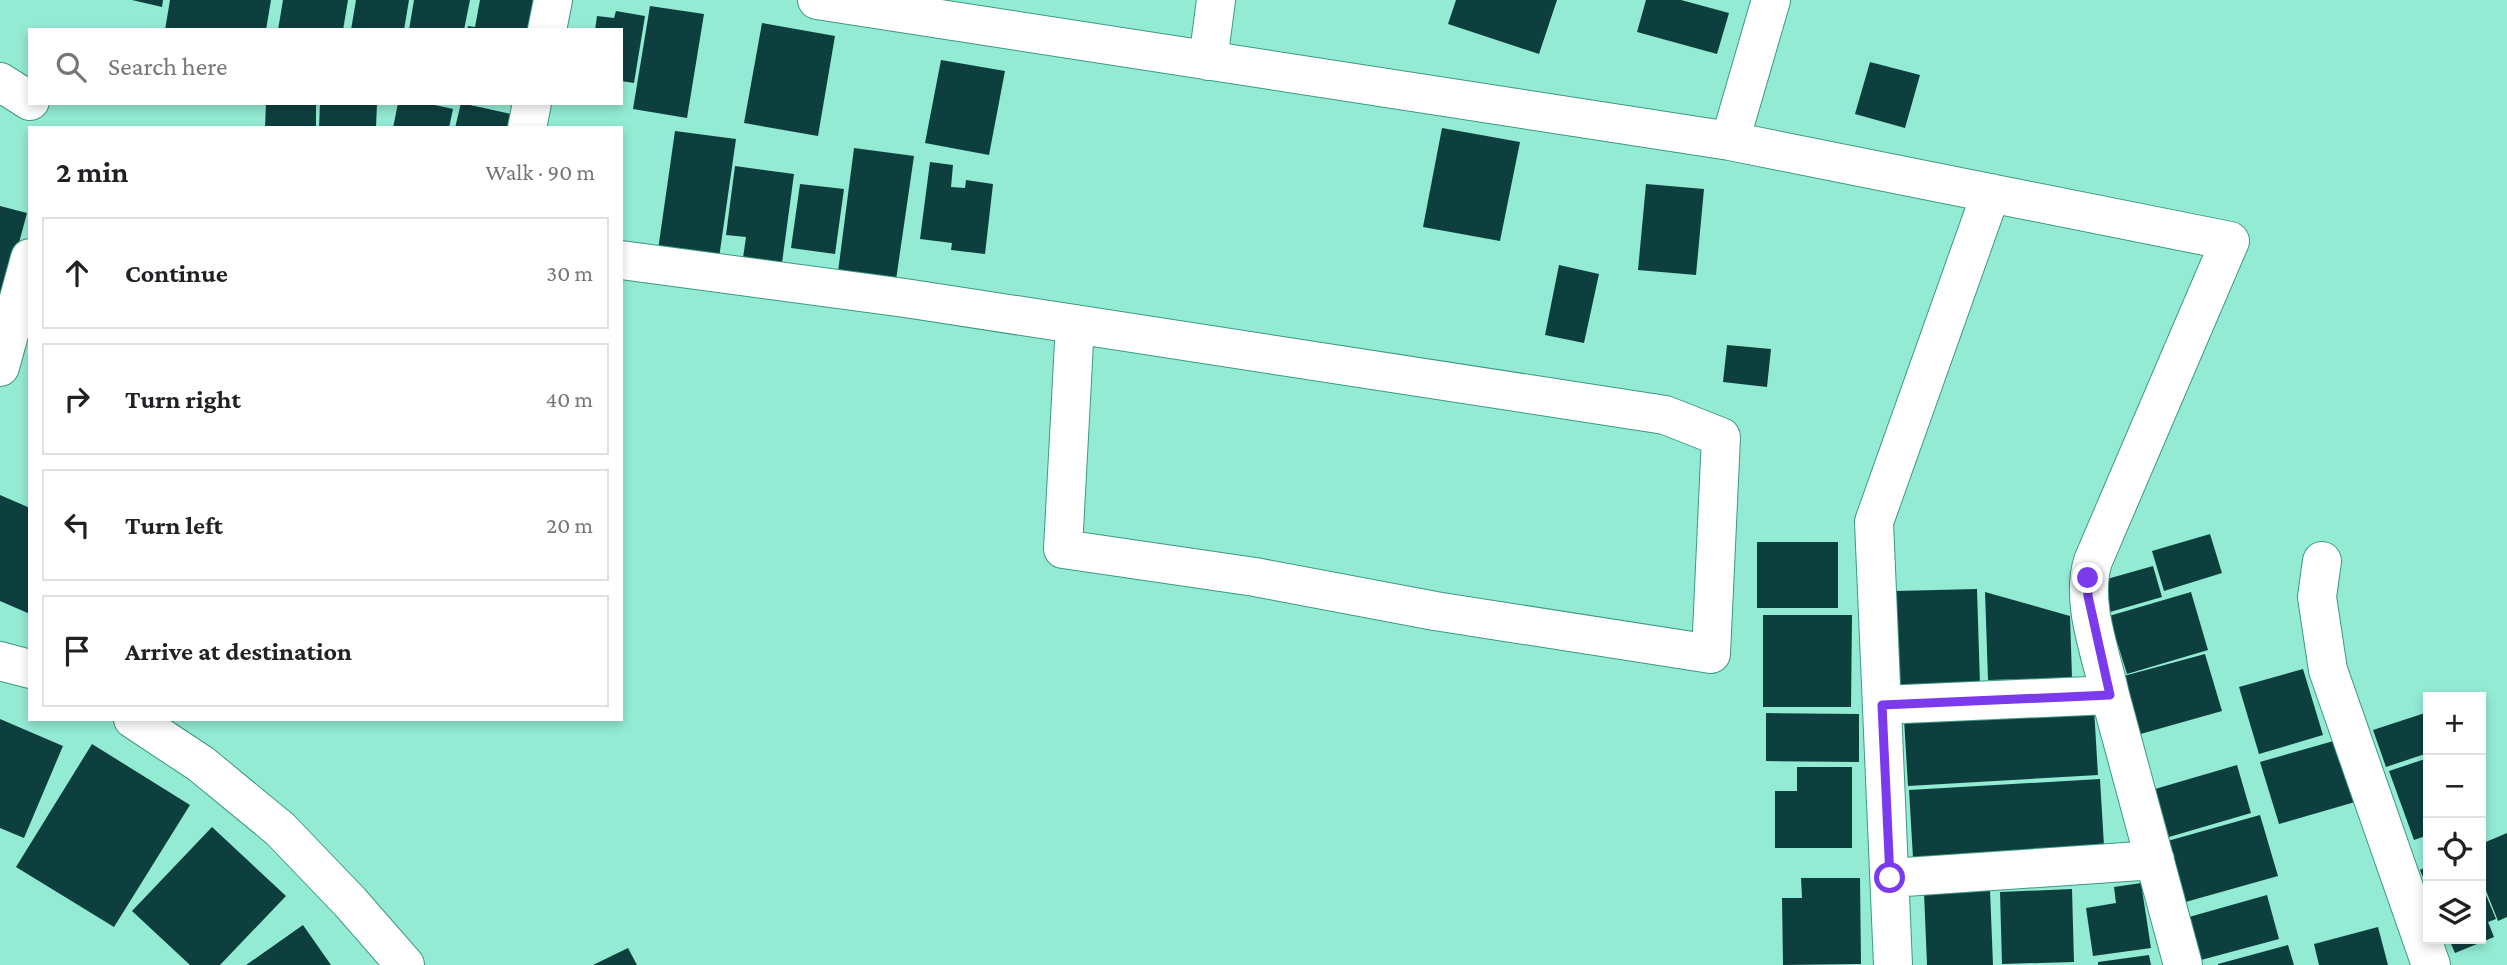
<!DOCTYPE html>
<meta charset="utf-8">
<style>
body{margin:0;font-family:"Crimson Pro",serif;background:#f2f2f2;color:#202124}
.controls{position:absolute;right:21px;bottom:21px;display:grid;overflow:hidden;border-radius:0px;box-shadow:0 4px 10px #0003}
.controls button{width:63px;height:63px;display:grid;place-items:center;padding:0;border:0;border-bottom:2px solid #e0e0e0;background:#fff;color:#202124;font:35px sans-serif}
.stop{position:absolute;width:21px;height:21px;margin:-16px;border:5px solid #7c3aed;border-radius:50%;background:#fff}
.stop.end{background:#7c3aed;border-color:#fff;box-shadow:0 2px 7px #0008}
.list{margin:0;padding:0;list-style:none}
h2{display:flex;justify-content:space-between;align-items:center;height:91px;margin:0;padding:0 28px;font-size:30px}
h2 small{font-size:23px;font-weight:400;color:#757577}
.list li{display:grid;grid-template-columns:46px 1fr auto;gap:21px;align-items:center;box-sizing:border-box;height:112px;margin:0 14px 14px;padding:0 14px;border:2px solid #e0e0e0;border-radius:0px}
.list b{display:block;font-size:26px;white-space:nowrap}
.list em{font-size:23px;font-style:normal;color:#757577}
.icon{flex:none;width:38px;height:38px;fill:none;stroke:currentColor;stroke-width:2;stroke-linecap:round;stroke-linejoin:round}
.map{position:relative;flex:none;width:2507px;height:965px;overflow:hidden}
.search{position:absolute;background:#fff;box-shadow:0 4px 10px #0003;left:28px;top:28px;width:595px;height:77px;display:flex;align-items:center;gap:18px;box-sizing:border-box;padding:0 24px;border-radius:0px;color:#757577;font-size:26px}
.panel{position:absolute;background:#fff;box-shadow:0 4px 10px #0003;left:28px;top:126px;width:595px;height:595px;border-radius:0px}
.map>svg:first-child{display:block}
.building{fill:#0e3f3f}
.lines{fill:none;stroke-linecap:round;stroke-linejoin:round}
.street-casing{stroke:#3e9883;stroke-width:40}
.secondary-casing{stroke:#3e9883;stroke-width:40}
.street{stroke:#fff;stroke-width:38}
.secondary{stroke:#fff;stroke-width:38}
.route{stroke:#7c3aed;stroke-width:9}
</style>
<div class="map">
<svg width="2507" height="965" viewBox="0 0 2507 965">
<rect width="100%" height="100%" fill="#93ebd3"/>
<!-- building -->
<path class="building" d="M132,0H163L162,7Z
M170,0H271L266,30H165Z
M283,0H348L343,30H278Z
M356,0H409L404,30H351Z
M414,0H470L464,30H409Z
M480,0H546L540,30H467L468,26L475,27Z
M1456,0H1557L1539,54L1448,24Z
M1646,0H1681L1729,13L1717,54L1637,32Z
M650,6L704,14L687,118L633,109Z
M616,11L645,16L634,83L621,81V30H595L597,16L614,18Z
M762,23L835,36L818,136L744,123Z
M941,60L1005,71L989,155L925,143Z
M1870,62L1920,75L1905,128L1855,114Z
M266,103H316V128H265Z
M320,103H377L376,128H319Z
M398,103H426L453,109L449,128H393Z
M461,103L520,116L517,128H455Z
M1442,128L1520,142L1500,241L1423,227Z
M675,131L736,139L719,258L658,250Z
M854,148L914,156L896,280L838,272Z
M930,162L953,165L951,187L965,188L966,180L993,184L985,254L951,250L952,243L920,239Z
M735,166L794,174L782,263L743,258L746,237L726,235Z
M800,184L844,189L835,254L791,248Z
M1646,184L1704,189L1696,275L1638,270Z
M0,206L27,213L1,310L0,309Z
M1559,265L1599,274L1584,343L1545,335Z
M1727,345L1771,349L1767,387L1723,382Z
M0,495L30,508V614L0,601Z
M2210,534L2222,573L2164,591L2152,551Z
M1757,542H1838V608H1757Z
M2153,566L2162,597L2110,612L2100,581Z
M1977,589L1980,685L1898,687L1895,591Z
M1985,592L2070,616L2072,678L1988,680Z
M2191,592L2208,650L2127,674L2109,616Z
M1763,615H1852L1851,707H1763Z
M2205,654L2222,711L2137,735L2120,677Z
M2303,669L2323,735L2259,754L2239,687Z
M2094,708L2098,775L1908,786L1904,719Z
M2428,712V753L2386,767L2373,730Z
M1766,713L1859,714V762L1766,761Z
M0,719L63,746L24,838L0,828Z
M2337,740L2355,802L2279,824L2260,762Z
M92,744L190,805L114,927L16,867Z
M2428,758V835L2414,840L2389,771Z
M2237,765L2251,813L2169,837L2155,789Z
M1797,767H1852V848H1775V791H1797Z
M2100,779L2104,846L1913,858L1909,790Z
M2260,815L2278,876L2182,903L2164,842Z
M212,827L286,896L220,965H190L132,911Z
M2507,833V917L2498,921L2481,878V844Z
M2428,866V889L2420,870Z
M1801,878H1860L1861,964L1783,965L1782,898H1802Z
M2141,883L2151,948L2093,956L2086,908L2116,903L2114,887Z
M2481,883L2496,919L2488,922L2494,937L2455,953L2449,939H2481Z
M2072,889L2074,962L2002,964L2000,892Z
M1990,890L1993,965H1927L1924,892Z
M2267,895L2279,939L2201,960L2189,917Z
M303,925L331,965H246Z
M2378,927L2388,965H2319L2314,944Z
M2288,945L2294,965H2218V964Z
M628,948L637,965H593Z
M2149,955L2151,965H2098V962Z"/>
<g class="lines">
<defs>
<path id="street" d="M817,0L1730,141L2230,241L2093,561C2080,602 2101,653 2110,695
M547,30L553,0
M1208,61L1216,0
M0,82L30,101
M527,128L532,103
M1730,141L1771,0
M621,260L905,298L1665,415L1721,437L1711,654L1435,611L1255,577L1063,549L1075,324
M0,367L30,258
M2322,561L2317,597L2328,670L2431,965
M1882,705L2110,695L2183,965
M1890,878L2155,860
M1893,965L1874,522L1991,193"/>
<path id="secondary" d="M0,661L30,669
M133,719L201,764L280,829L350,902L405,965"/>
</defs>
<!-- street casing -->
<use href="#street" class="street-casing"/>
<!-- secondary casing -->
<use href="#secondary" class="secondary-casing"/>
<!-- street -->
<use href="#street" class="street"/>
<!-- secondary -->
<use href="#secondary" class="secondary"/>
</g>
<g class="lines">
<!-- route -->
<path class="route" d="M1890,878L1882,705L2110,695L2088,596V578"/>
</g>
</svg>
<div class="controls">
<button>+</button>
<button>−</button>
<button><svg class="icon" aria-label="locate" viewBox="0 0 24 24"><circle cx="12" cy="12" r="6"/><path d="M12 2v4M12 18v4M2 12h4M18 12h4"/></svg></button>
<button><svg class="icon" aria-label="layers" viewBox="0 0 24 24"><path d="M12 4l9 5-9 5-9-5zM3 14l9 5 9-5"/></svg></button>
</div>
<div class="stop" style="left:1890px;top:878px"></div>
<div class="stop end" style="left:2088px;top:578px"></div>
<div class="search"><svg class="icon" aria-label="search" viewBox="0 0 24 24"><circle cx="10" cy="10" r="6"/><path d="M15 15l6 6"/></svg>Search here</div>
<section class="panel">
<h2>2 min<small>Walk · 90 m</small></h2>
<ul class="list">
<li><svg class="icon" aria-label="ahead" viewBox="0 0 24 24"><path d="M12 20V5M6 11l6-6 6 6"/></svg><div><b>Continue</b></div><em>30 m</em></li>
<li><svg class="icon" aria-label="right" viewBox="0 0 24 24"><path d="M7 20v-9h11M14 6l5 5-5 5"/></svg><div><b>Turn right</b></div><em>40 m</em></li>
<li><svg class="icon" aria-label="left" viewBox="0 0 24 24"><path d="M17 20v-9H6M10 6l-5 5 5 5"/></svg><div><b>Turn left</b></div><em>20 m</em></li>
<li><svg class="icon" aria-label="arrive" viewBox="0 0 24 24"><path d="M6 21V4h12l-3 4 3 4H6"/></svg><div><b>Arrive at destination</b></div></li>
</ul>
</section>
</div>
